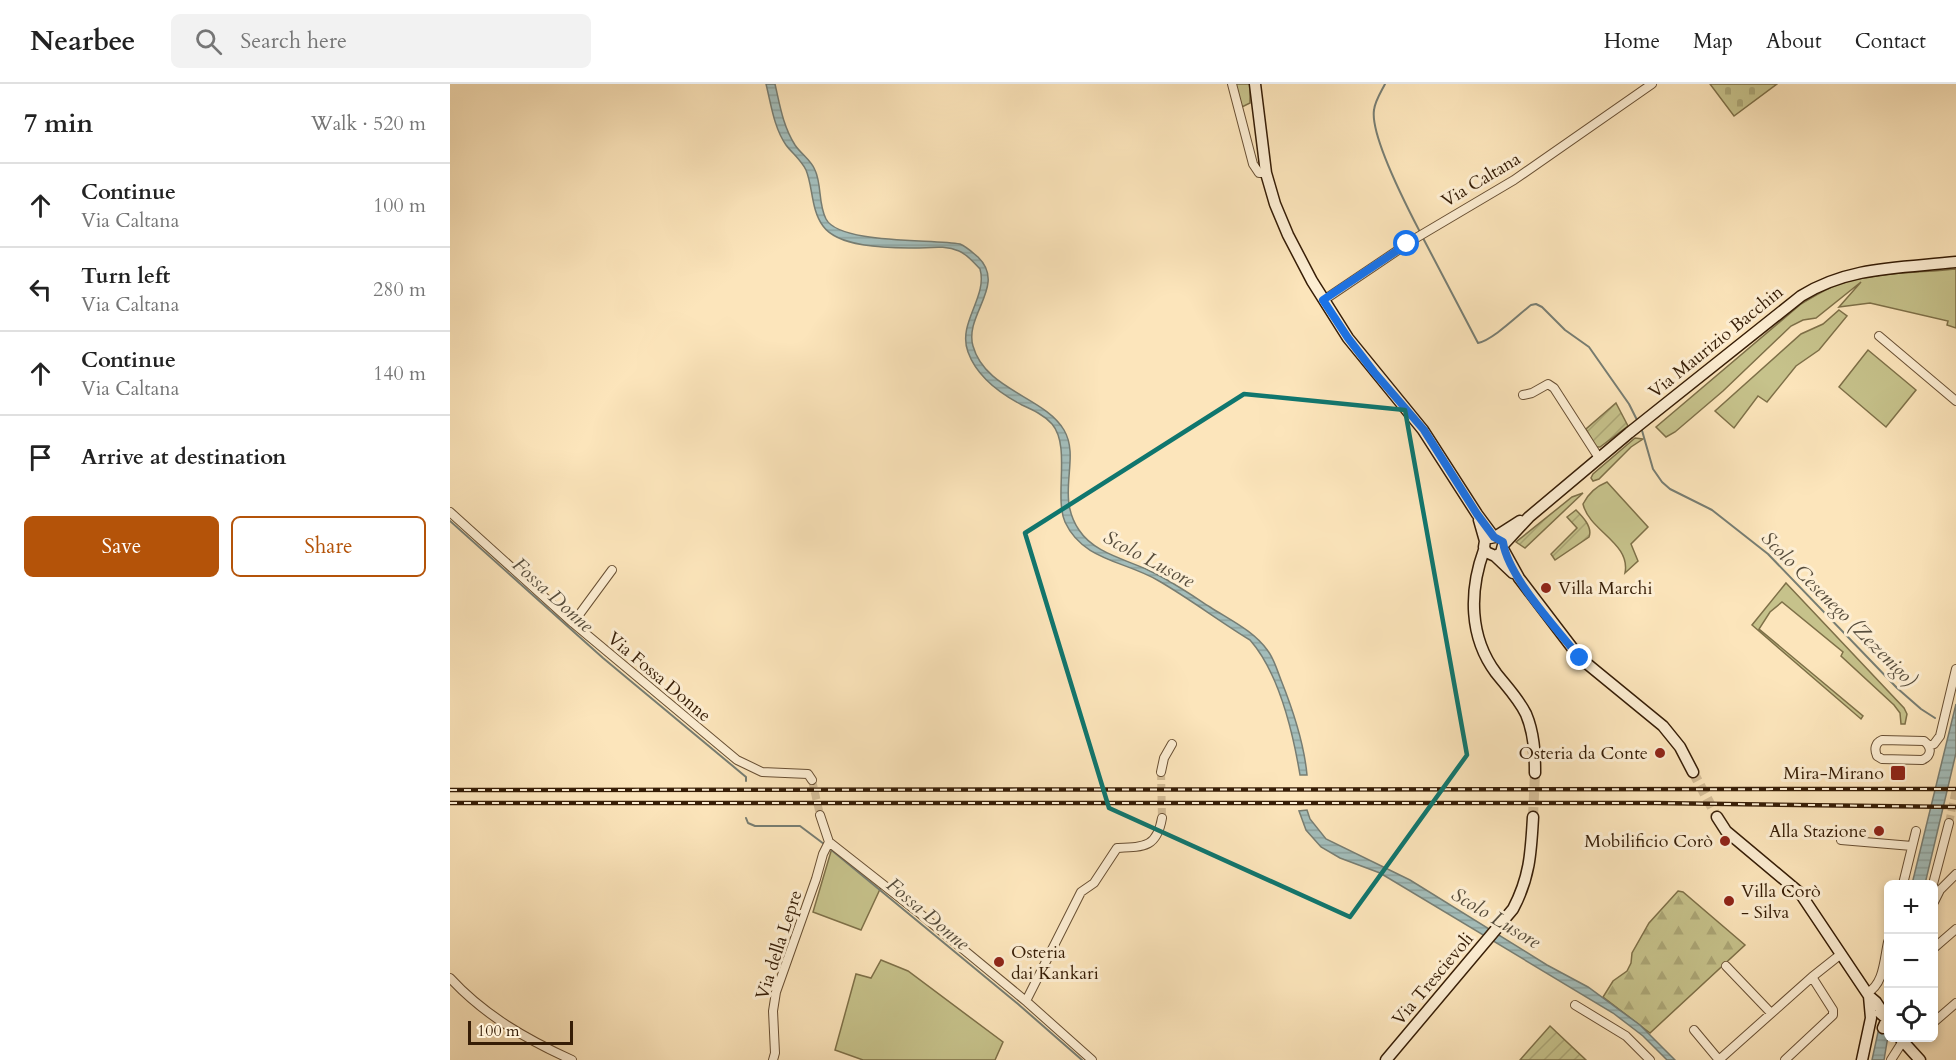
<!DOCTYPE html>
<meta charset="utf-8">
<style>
body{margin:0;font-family:Cardo,serif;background:#f2f2f2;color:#222}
.controls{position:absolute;right:18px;bottom:18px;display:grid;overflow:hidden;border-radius:9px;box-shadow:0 3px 9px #0003}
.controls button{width:54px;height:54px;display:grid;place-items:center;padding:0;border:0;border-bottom:2px solid #e0e0e0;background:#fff;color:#222;font:30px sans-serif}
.scale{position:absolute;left:18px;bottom:15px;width:105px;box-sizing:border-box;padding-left:6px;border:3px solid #361d06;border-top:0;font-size:16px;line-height:21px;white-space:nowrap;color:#361d06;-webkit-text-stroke:4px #fdeed3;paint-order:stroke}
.stop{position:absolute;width:18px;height:18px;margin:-14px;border:4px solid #1a73e8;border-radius:50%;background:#fff}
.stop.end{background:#1a73e8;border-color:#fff;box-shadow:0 2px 6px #0008}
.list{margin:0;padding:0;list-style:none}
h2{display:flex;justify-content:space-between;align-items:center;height:78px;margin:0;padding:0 24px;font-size:26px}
h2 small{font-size:20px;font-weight:400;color:#767676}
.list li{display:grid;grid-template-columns:39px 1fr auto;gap:18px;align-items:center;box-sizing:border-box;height:84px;padding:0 24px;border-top:2px solid #e0e0e0}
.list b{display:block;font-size:22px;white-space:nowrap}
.list p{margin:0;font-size:20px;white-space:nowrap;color:#767676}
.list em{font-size:20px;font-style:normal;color:#767676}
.actions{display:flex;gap:12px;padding:18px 24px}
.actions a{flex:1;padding:14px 0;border:2px solid #b45309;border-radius:9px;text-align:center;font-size:21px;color:#b45309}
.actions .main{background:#b45309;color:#fff}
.icon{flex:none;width:33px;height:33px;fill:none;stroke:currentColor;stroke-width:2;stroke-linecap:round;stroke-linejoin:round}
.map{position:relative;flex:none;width:1506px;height:976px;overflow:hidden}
header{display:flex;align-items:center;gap:36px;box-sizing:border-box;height:84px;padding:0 30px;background:#fff;border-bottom:2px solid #e0e0e0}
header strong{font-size:28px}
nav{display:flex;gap:33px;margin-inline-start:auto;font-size:21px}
.search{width:420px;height:54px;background:#f2f2f2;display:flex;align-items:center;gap:15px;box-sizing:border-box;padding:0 21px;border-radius:9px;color:#767676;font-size:22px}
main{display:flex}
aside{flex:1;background:#fff}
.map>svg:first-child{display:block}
.green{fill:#c6c28b;stroke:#7e7048;stroke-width:1.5}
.forest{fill:url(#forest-firs);stroke:#7e7048;stroke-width:1.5}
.cemetery{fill:url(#cemetery-stones);stroke:#7e7048;stroke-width:1.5}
.garden{fill:url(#garden-furrows);stroke:#7e7048;stroke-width:1.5}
.water{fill:url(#water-rules);stroke:#777d72;stroke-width:1.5}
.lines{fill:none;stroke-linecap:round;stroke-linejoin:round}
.stream{stroke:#777d72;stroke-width:2}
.minor-tunnel{stroke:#d4bd97;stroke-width:8;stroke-dasharray:8 4;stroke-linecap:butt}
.secondary-tunnel{stroke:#d4bd97;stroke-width:10;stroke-dasharray:10 5;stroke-linecap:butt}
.minor-casing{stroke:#684f33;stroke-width:10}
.secondary-casing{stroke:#361d06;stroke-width:13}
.minor{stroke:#fdeed3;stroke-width:8}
.secondary{stroke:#fdeed3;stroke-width:10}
.rail-casing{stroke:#361d06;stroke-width:4.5}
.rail{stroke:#fdeed3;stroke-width:2;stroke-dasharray:7;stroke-linecap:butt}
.route{stroke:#1a73e8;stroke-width:8}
.marked{fill:none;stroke:#0f766e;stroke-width:4.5;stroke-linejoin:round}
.poi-dot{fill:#8f2418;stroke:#fdeed3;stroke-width:2}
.labels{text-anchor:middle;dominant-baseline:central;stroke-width:6;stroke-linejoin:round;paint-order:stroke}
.street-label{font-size:18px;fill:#361d06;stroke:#fdeed3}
.poi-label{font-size:18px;fill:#361d06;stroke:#fdeed3;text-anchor:end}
.water-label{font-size:20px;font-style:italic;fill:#574d3c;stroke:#fdeed3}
</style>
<header>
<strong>Nearbee</strong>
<div class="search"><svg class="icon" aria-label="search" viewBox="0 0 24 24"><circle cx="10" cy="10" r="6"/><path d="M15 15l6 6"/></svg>Search here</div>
<nav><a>Home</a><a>Map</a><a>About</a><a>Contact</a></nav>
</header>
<main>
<aside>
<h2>7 min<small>Walk · 520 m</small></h2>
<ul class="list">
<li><svg class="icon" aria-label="ahead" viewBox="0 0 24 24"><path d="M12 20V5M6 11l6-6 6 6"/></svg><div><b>Continue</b><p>Via Caltana</p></div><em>100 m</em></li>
<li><svg class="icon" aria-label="left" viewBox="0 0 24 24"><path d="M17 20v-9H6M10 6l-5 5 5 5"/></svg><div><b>Turn left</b><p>Via Caltana</p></div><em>280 m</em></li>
<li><svg class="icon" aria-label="ahead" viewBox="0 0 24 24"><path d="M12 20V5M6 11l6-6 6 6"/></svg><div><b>Continue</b><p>Via Caltana</p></div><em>140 m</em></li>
<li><svg class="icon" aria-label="arrive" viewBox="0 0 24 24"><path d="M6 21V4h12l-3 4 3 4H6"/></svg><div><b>Arrive at destination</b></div></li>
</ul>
<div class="actions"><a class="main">Save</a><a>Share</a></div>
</aside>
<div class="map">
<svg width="1506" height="976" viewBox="0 0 1506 976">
<defs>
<pattern id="forest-firs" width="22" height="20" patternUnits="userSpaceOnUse" patternTransform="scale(1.5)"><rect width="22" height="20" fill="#c6c28b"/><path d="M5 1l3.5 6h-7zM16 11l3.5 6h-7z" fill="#aba676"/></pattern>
<pattern id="cemetery-stones" width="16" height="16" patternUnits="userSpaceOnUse" patternTransform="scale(1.5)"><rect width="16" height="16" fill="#c6c28b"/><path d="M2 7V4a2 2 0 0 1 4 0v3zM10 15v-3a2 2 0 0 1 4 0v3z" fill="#aba676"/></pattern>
<pattern id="garden-furrows" width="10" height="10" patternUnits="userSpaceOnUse" patternTransform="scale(1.5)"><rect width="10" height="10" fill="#c6c28b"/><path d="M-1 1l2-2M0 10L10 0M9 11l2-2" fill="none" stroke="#aba676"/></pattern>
<pattern id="water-rules" width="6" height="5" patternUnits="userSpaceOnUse" patternTransform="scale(1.5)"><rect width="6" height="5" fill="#a3bdba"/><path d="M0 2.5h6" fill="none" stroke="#8da29e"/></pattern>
</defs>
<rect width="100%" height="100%" fill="#fce5bb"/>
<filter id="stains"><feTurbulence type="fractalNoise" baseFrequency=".00333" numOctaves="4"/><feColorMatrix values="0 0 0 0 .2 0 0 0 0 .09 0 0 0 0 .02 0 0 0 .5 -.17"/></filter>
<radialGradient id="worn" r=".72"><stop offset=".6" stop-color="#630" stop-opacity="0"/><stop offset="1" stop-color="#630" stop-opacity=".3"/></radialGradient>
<!-- green -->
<path class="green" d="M785,0H800V19L792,23Z
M1506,185V244L1497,241L1498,237L1420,219L1389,223L1411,198L1366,234L1353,236L1341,242L1273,307L1225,348L1216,353L1206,343L1351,220C1363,213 1375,205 1389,200C1426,188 1468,189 1506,185Z
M1389,226L1397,232L1369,266L1346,282L1317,318L1308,312L1284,344L1265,327L1351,250L1373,240Z
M1418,266L1466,306L1436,343L1389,303Z
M1185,354L1193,355L1181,363L1149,395L1143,397L1141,394L1143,390Z
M1157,398L1198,443L1181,460L1188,477L1175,489C1181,459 1139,447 1133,420C1138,410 1147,402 1157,398Z
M1336,499L1454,624L1457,630L1455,640H1451L1450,629L1444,621L1391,572L1393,568L1332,518L1320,528L1309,545L1413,632L1411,635L1302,541Z
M382,764L431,803L411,846L363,828Z
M431,876L458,887L553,958L545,976H413L385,966L406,890L421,894Z"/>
<!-- forest -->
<path class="forest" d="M1228,807L1233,808L1295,861L1200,949L1153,913L1163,897L1177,887L1181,879L1182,869L1199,839Z"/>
<!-- cemetery -->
<path class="cemetery" d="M1260,0H1327L1284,32Z"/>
<!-- garden -->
<path class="garden" d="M1166,319L1178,342L1150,363H1146L1136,345Z
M1133,409L1075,464L1066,458L1122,413Z
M1126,426C1132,432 1143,443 1139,453L1105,476L1101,470L1127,444L1117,433Z
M1100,942L1136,976H1070Z"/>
<!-- water -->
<path class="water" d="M316,0H325C330,22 333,42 345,61C351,70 361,76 365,86C372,101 368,120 376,135C389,160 482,155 510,160C517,163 522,168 528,173C557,201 514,231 523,262C535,306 595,313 614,346C631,375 605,411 629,446C644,469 675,475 698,486C720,496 740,510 760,523C780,536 804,547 818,567C824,575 827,586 831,596C843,626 854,658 857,691H850C843,649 829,589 800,556C769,537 740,515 709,497C676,477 633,477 615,438C604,413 621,362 602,340C594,331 583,326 572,321C549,309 527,293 518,268C507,239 538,213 530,185C524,179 517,170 509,167C493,160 476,165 459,164C435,164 388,163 373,142C361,126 363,103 356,86C351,76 342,69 336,61C324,44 321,20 316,0Z
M1506,620V669L1475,800H1462Z
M857,726L860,735L876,755L960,796L1097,881L1138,903L1190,941L1225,976H1217L1193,952L1163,929L930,789L890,774L871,763L856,746L849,727Z
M1438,902V952L1434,976H1422Z"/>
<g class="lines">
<!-- stream -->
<path class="stream" d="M935,0C931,8 925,17 924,26C920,52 957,123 970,148
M973,154L1028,259C1043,256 1068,231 1081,221L1086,220L1092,223L1115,246L1139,263L1179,320L1188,338
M1191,343L1203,385L1212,398L1220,405L1262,426L1318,470L1447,604L1471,625L1485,634
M0,437L153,574L296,693V697
M296,734L298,739L305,742H350L374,760
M379,764L568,920L632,976"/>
<!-- minor-tunnel -->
<path class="minor-tunnel" d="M711,688L712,734
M362,696L370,731
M1499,739L1506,705"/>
<!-- secondary-tunnel -->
<path class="secondary-tunnel" d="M1243,688L1267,733
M1083,733L1085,689"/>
<defs>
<path id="minor" d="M782,0L803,80L809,89H816
M874,216L966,154L1064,96L1202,0
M1429,252L1506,317
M1073,311L1082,309L1098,300L1104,304L1149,374
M0,428L123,539L287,676L312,688L358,690L362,696
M123,539L162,486
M1432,656L1474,657C1482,663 1482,672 1472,676L1432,675L1427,672C1424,665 1425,659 1432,656Z
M1479,662L1484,660L1490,652L1506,585
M711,688L714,674L722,660
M370,731L379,758L468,828L577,918L642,976
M1391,756L1462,762
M1453,800L1466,747
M1483,800L1499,739
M1484,818L1490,806L1506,790
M1484,864L1506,845
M1276,882L1321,929
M0,894C34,931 76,955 122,976
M1417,909C1434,900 1434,876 1438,858
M576,917L631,808L644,799L667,764C695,763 707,763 712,734
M1125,921L1176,952L1200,976
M1484,938L1506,919
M1244,946L1269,976
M1270,975L1362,893L1391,870
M323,976L325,969L323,927L326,908L366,795L373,770L379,758
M1335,976L1383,931V926L1362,893
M1441,976L1453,957"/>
<path id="secondary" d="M805,0L816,89L825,120L838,151L862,197L898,254L973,346L1027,430L1044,453
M1029,436L1035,457L1034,463L1036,468L1045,472L1063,489
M1040,454L1045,453L1070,437
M1053,465L1069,494L1130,574L1213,642L1230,663L1243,688
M1034,466C1019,507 1019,553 1046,589C1057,603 1068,614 1076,630C1084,649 1085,669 1085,689
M1045,472L1051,469L1053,461L1079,433L1179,349L1351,212C1399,182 1452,184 1506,178
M1267,733L1276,747L1350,809L1419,912L1426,918L1434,930
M1430,929L1437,935L1433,944
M1450,954L1470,976
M936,976L1063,825C1080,793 1081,768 1083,733
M1412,976L1421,934L1419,912"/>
</defs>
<!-- minor casing -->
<use href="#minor" class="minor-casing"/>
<!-- secondary casing -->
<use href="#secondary" class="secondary-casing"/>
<!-- minor -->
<use href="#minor" class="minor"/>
<!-- secondary -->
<use href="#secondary" class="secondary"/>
<defs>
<path id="rail" d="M0,706L1506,705
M0,719H1206L1506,723"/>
</defs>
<!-- rail casing -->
<use href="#rail" class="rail-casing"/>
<!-- rail -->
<use href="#rail" class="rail"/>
</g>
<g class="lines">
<!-- route -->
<path class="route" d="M957,160L873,216L898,254L924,288L974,346L1027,430L1044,453L1053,458C1058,493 1107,545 1130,574"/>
</g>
<!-- marked area -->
<path class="marked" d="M794,310L955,326L1017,671L900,833L659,724L575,449Z"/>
<!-- markers -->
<g class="poi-dot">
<circle cx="1096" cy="504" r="6"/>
<circle cx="1210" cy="669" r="6"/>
<rect x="1440" y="681" width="16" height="16" rx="3"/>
<circle cx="1429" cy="747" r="6"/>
<circle cx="1275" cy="757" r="6"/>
<circle cx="1279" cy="817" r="6"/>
<circle cx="549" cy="878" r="6"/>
</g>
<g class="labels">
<!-- street labels -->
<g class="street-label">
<text transform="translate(1031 96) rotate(-31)">Via Caltana</text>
<text transform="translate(1266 258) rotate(-39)">Via Maurizio Bacchin</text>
<text transform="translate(209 593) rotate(40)">Via Fossa Donne</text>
<text transform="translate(329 861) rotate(-72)">Via della Lepre</text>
<text transform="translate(983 895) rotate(-50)">Via Trescievoli</text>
</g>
<!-- poi labels -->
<g class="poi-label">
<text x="1108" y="504" text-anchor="start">Villa Marchi</text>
<text x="1198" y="669">Osteria da Conte</text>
<text x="1434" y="689">Mira-Mirano</text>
<text x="1417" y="747">Alla Stazione</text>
<text x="1263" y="757">Mobilificio Corò</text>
<text x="1291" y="807" text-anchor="start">Villa Corò<tspan x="1291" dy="21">- Silva</tspan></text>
<text x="561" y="868" text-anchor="start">Osteria<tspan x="561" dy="21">dai Kankari</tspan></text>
</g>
<!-- water labels -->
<g class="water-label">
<text transform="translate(699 475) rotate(28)">Scolo Lusore</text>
<text transform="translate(103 511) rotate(42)">Fossa Donne</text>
<text transform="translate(1389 525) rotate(45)">Scolo Cesenego (Zezenigo)</text>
<text transform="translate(478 830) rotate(40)">Fossa Donne</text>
<text transform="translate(1046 834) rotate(31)">Scolo Lusore</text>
</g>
</g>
<rect width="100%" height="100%" filter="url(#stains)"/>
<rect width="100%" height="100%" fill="url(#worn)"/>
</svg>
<div class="controls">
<button>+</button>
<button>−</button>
<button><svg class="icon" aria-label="locate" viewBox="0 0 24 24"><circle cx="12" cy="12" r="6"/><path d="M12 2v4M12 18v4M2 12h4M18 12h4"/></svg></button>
</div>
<div class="scale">100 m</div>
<div class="stop" style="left:957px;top:160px"></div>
<div class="stop end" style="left:1130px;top:574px"></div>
</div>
</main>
